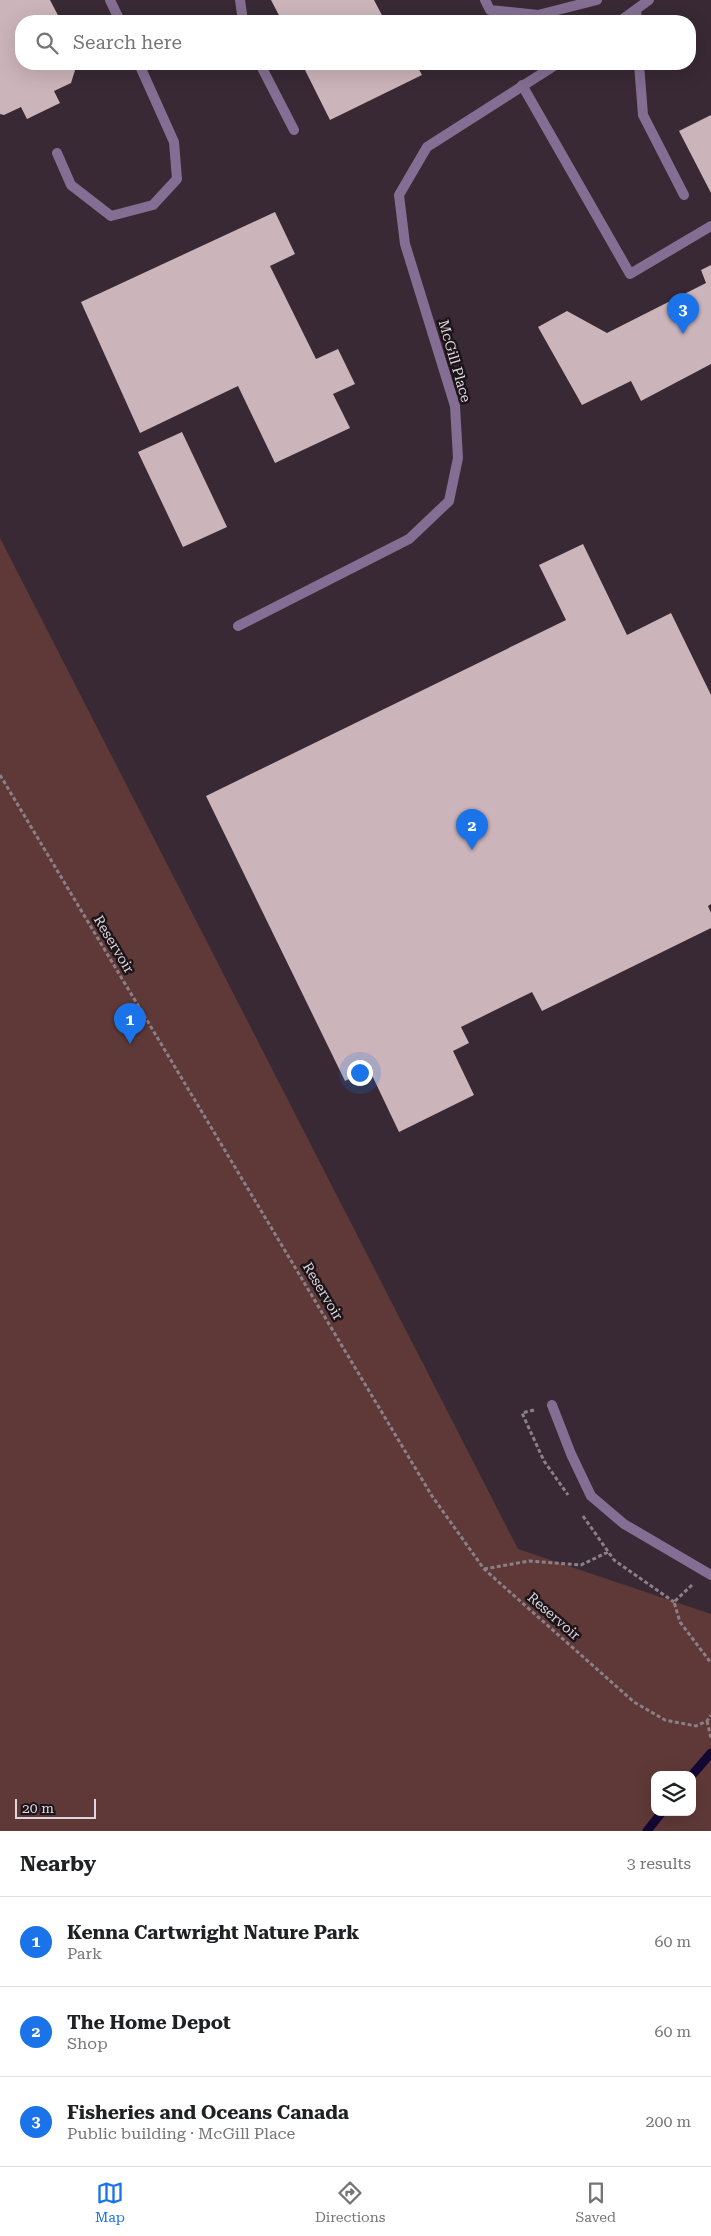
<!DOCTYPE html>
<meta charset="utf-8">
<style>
body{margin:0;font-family:"Roboto Serif",serif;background:#f6f6f6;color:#202124}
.controls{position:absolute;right:15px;bottom:15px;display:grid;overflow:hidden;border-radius:10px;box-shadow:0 5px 20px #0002}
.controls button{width:45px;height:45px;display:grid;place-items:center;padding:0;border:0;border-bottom:1px solid #e0e0e0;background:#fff;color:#202124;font:25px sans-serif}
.scale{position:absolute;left:15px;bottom:12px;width:81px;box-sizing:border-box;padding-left:5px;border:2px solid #dfd6dd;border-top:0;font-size:14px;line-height:18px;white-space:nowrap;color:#dfd6dd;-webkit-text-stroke:4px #1b1419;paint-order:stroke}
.you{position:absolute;left:359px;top:1072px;width:18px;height:18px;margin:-12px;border:4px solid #fff;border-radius:50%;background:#1a73e8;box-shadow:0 0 0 8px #1a73e833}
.badge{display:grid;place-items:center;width:32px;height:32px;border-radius:50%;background:#1a73e8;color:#fff;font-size:16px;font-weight:700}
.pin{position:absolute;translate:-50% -41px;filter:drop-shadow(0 1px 2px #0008)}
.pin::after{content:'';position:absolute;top:26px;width:18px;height:15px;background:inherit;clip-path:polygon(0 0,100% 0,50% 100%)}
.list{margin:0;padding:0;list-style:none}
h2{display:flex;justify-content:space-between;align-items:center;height:65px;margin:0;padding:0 20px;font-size:21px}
h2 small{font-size:16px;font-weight:400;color:#757577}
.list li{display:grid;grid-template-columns:32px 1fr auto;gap:15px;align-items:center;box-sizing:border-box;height:90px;padding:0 20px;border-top:1px solid #e0e0e0}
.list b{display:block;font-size:19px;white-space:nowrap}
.list p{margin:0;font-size:16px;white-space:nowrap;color:#757577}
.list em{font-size:16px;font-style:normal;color:#757577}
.icon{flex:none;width:28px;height:28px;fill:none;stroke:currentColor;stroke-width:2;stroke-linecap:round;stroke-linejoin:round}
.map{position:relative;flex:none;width:711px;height:1831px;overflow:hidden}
.search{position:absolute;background:#fff;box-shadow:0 5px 20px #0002;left:15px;right:15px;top:15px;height:55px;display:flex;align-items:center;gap:12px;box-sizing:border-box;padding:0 18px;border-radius:20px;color:#757577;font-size:19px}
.sheet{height:335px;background:#fff}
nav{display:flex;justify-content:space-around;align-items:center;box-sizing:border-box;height:70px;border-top:1px solid #e0e0e0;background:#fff;font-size:14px;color:#757577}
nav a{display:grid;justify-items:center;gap:2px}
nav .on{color:#1a73e8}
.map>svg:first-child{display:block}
.green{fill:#5e3937;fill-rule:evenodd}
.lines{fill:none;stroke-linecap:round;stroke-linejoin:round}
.stream{stroke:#120833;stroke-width:9}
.building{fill:#cbb4ba}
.path{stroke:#8b7f88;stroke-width:3;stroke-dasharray:4 2.5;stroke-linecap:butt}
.service{stroke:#846e93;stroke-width:10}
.minor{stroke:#846e93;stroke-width:10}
.labels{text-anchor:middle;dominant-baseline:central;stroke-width:5;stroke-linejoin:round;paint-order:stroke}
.street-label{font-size:14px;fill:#dfd6dd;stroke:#1b1419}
</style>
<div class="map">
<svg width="711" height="1831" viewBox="0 0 711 1831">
<rect width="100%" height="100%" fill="#382934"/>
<!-- green -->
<path class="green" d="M0,538L518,1549L711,1614V1831H0ZM655,1775H692V1812H655Z"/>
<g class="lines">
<!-- stream -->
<path class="stream" d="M692,1775L711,1753
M647,1831L662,1812"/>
</g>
<!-- building -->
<path class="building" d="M0,0H50L61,21H21V64H77L71,83L54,91L60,103L27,119L21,107L4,115L0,114Z
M271,0H374L385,21H282Z
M302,64H416L422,75L330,120Z
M711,115V193L679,131Z
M275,212L295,254L270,266L316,359L338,349L355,384L333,394L350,428L275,463L238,386L140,433L81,302Z
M711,265V364L641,401L631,381L582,405L538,327L567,311L607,333L706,283L701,270Z
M182,432L227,527L183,547L138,452Z
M583,544L627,635L671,613L711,695V904L708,906L711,913V928L542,1011L532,992L461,1027L469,1043L453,1051L474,1095L399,1132L369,1069L345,1081L206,796L566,620L539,565Z"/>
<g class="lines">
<!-- path -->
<path class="path" d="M0,775L432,1496L484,1569L634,1702L665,1720L696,1726L707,1721L711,1715
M534,1410L522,1413L544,1461L568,1495
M583,1516L614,1560L674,1602
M484,1569L529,1561L581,1565L608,1552
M692,1585L674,1602L680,1622L711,1663
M707,1721L711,1738"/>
<!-- service -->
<path class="service" d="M110,0L120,21
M240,0L243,21
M485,0L490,10L538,15L597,0
M636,10L637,21
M260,64L294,130
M639,64L643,115L684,195
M522,85L630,274L711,226
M57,153L71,185L111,216L153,205L177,179L174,142L139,64
M552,1405L571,1454L591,1496L624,1524L711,1575"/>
<!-- minor -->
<path class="minor" d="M620,21L649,0
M238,626L409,539L449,501L458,458L455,406L405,244L399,195L427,147L557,64"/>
</g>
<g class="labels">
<!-- street labels -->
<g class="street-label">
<text transform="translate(455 361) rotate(74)">McGill Place</text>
<text transform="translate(114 944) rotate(59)">Reservoir</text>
<text transform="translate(323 1291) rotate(59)">Reservoir</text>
<text transform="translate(554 1616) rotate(41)">Reservoir</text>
</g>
</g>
</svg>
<div class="controls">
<button><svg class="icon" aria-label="layers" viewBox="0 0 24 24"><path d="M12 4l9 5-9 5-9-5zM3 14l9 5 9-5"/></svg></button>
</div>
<div class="scale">20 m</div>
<div class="you"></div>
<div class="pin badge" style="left:130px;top:1044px">1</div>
<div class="pin badge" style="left:472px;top:850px">2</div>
<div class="pin badge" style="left:683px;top:334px">3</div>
<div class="search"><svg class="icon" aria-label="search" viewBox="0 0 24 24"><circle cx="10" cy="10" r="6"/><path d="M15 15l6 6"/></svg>Search here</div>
</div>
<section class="sheet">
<h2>Nearby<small>3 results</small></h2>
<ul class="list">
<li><span class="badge">1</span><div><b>Kenna Cartwright Nature Park</b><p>Park</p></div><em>60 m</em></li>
<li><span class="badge">2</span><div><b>The Home Depot</b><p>Shop</p></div><em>60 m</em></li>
<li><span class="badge">3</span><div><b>Fisheries and Oceans Canada</b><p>Public building · McGill Place</p></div><em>200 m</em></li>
</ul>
</section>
<nav>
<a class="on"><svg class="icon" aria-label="map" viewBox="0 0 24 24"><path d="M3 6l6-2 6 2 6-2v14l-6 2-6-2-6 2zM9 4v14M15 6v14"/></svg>Map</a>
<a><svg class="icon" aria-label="directions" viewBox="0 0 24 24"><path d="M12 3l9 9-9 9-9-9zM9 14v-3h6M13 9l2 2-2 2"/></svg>Directions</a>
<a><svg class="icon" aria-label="saved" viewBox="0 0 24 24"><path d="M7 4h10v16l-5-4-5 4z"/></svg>Saved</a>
</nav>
